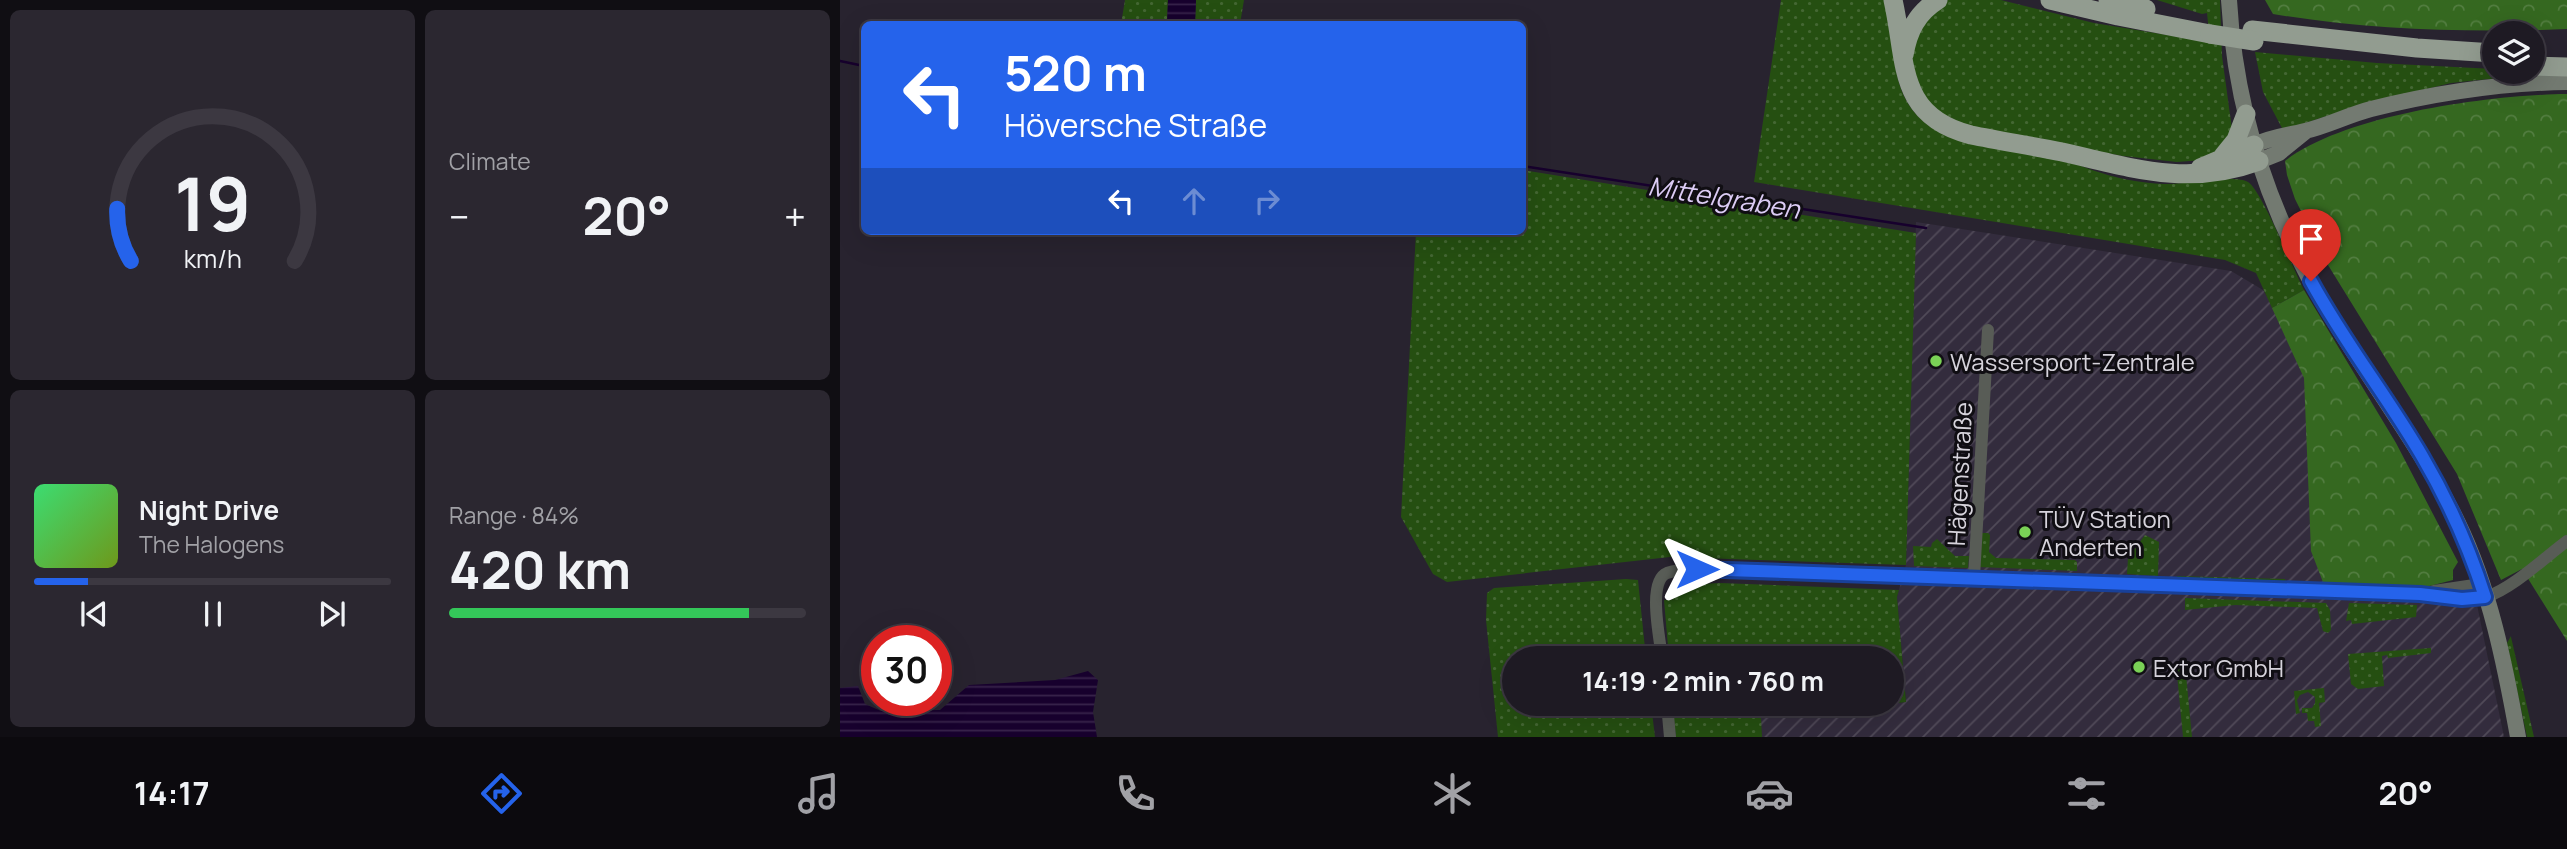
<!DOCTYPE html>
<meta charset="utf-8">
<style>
body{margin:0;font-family:Manrope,sans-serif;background:#2b2730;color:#f1f3f6;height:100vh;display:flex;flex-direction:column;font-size:26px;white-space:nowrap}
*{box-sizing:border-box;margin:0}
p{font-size:23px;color:#a1a1a6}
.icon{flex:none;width:38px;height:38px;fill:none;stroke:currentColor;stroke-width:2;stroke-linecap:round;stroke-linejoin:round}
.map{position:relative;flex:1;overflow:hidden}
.drawer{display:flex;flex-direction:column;gap:10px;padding:10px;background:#100e13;width:840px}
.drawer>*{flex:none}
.top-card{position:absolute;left:21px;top:21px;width:665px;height:214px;border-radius:10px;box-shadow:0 7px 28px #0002,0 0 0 2px #3c3841;background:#2563eb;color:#fff;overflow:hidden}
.controls{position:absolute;left:1642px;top:21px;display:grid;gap:14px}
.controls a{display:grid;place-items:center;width:63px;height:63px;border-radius:50%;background:#1e1a23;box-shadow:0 7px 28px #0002,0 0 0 2px #3c3841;font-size:35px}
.speed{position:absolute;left:21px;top:625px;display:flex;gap:14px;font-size:35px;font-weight:700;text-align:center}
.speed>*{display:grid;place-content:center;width:91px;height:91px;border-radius:50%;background:#1e1a23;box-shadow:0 7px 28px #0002,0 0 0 2px #3c3841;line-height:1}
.speed .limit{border:10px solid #d22;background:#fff;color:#111}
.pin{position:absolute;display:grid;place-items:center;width:60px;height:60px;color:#fff;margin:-72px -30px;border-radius:50% 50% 50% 0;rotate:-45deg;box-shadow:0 0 7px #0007}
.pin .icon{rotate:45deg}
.me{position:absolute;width:77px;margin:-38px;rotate:90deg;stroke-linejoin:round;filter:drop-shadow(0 0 5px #0008)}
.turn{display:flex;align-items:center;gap:24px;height:147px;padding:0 28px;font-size:32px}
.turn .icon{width:91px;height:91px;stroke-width:2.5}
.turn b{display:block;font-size:49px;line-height:60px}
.lanes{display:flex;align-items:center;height:66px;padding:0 28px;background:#0003;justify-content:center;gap:35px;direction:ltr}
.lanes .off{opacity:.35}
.big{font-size:52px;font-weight:700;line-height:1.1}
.drawer .widget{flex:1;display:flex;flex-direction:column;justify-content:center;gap:10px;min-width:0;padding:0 24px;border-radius:10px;background:#2b2730}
.drawer .dial{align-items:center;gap:0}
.dial svg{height:182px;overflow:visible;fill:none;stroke:#3c3841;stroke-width:7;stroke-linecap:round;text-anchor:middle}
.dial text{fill:#f1f3f6;stroke:none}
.song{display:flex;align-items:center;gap:21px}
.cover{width:84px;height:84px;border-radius:10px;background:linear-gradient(135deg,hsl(140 70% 55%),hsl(80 70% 35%))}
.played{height:7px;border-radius:4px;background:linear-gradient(90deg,#2563eb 15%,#3c3841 15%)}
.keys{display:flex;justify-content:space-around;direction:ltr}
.heat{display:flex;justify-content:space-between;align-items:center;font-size:38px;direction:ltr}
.charge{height:10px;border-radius:5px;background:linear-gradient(90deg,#34c759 84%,#3c3841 0)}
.drawer .tiles{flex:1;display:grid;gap:10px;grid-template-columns:repeat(2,1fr)}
.trip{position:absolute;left:662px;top:646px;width:402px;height:70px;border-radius:35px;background:#1e1a23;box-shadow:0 7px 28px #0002,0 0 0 2px #3c3841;font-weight:700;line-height:70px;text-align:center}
.menu{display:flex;height:112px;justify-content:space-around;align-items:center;background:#0c0a0e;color:#a1a1a6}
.menu .icon{width:49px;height:49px}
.menu .on{color:#2563eb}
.menu b{font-size:32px;color:#f1f3f6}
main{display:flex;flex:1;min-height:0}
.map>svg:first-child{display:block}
.industrial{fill:url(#industrial-furrows)}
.grass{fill:url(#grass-dots)}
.forest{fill:url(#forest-crowns)}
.water{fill:url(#water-rules)}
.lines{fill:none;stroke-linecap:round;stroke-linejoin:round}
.stream{stroke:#17002d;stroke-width:2.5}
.minor{stroke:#585c56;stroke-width:12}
.secondary{stroke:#737a71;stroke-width:16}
.trunk{stroke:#929c90;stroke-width:19}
.trunk-bridge{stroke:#929c90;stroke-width:19}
.route-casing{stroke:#184099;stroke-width:18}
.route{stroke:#2563eb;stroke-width:12}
.poi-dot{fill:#7ad156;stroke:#100e13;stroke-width:2.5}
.labels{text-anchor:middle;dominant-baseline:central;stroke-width:6;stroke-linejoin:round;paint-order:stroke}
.poi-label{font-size:24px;fill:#d6d3db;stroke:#100e13;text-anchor:start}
.street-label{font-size:24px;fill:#d6d3db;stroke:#100e13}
.water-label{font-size:26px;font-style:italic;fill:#dcccf5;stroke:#100e13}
</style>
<main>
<section class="drawer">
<div class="tiles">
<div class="widget dial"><svg viewBox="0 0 100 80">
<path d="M14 69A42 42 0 1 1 86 69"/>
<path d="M14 69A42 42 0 0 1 8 46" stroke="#2563eb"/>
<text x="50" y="56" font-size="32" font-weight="700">19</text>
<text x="50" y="72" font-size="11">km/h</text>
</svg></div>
<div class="widget"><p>Climate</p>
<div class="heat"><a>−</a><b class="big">20°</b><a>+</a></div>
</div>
<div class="widget">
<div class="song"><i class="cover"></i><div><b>Night Drive</b><p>The Halogens</p></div></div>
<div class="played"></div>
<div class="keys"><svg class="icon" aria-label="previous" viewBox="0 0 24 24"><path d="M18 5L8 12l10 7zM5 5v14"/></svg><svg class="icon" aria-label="pause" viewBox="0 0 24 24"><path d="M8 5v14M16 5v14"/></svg><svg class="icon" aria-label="next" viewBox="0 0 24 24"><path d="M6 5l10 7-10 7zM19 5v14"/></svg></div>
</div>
<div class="widget"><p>Range · 84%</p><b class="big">420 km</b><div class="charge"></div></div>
</div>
</section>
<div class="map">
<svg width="1727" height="737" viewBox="0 0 1727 737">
<defs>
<pattern id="industrial-furrows" width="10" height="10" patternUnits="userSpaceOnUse" patternTransform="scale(1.75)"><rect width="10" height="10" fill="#332c3d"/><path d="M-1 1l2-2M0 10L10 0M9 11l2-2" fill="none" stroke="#504a58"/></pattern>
<pattern id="grass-dots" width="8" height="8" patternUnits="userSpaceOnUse" patternTransform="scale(1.75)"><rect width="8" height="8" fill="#254f11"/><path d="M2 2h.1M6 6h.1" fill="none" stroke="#446733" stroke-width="1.8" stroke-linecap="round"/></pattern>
<pattern id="forest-crowns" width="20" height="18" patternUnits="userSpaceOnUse" patternTransform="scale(1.75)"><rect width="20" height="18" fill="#356820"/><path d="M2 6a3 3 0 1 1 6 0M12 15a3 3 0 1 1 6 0" fill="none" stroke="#527d40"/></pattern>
<pattern id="water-rules" width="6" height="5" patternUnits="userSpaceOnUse" patternTransform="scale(1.75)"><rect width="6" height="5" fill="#17002d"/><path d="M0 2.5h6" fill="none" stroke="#38244b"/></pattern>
</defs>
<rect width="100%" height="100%" fill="#28232f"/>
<path class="industrial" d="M1076 222 1391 271 1423 290 1519 448 1583 594 1635 595 1664 737H922L920 718 1066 702 1057 597 1066 565Z"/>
<path class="grass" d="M285 0H328L327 24H281Z
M356 0H404L400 24H355Z
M941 0H1048C1051 26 1052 54 1058 79 1076 151 1157 146 1217 158 1229 161 1240 166 1252 170 1275 178 1300 183 1324 184 1345 185 1393 174 1408 182 1421 189 1454 271 1464 290L1432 308 1416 273 1385 260 914 182Z
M1108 0H1161L1254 23 1370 42 1367 13 1362 14 1317 0H1380L1382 56 1392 129 1385 145 1363 160 1337 162 1283 156 1124 127 1089 106 1071 66 1074 36 1100 5Z
M1415 52 1537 63 1654 69V72H1714L1611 83 1522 105 1443 130 1423 92Z
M683 170 1076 233 1066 565 830 557 607 582 593 574 561 517 576 231H682Z
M1141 533H1148L1150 535 1149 552 1156 558 1235 560 1237 562V571L1138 567Z
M1305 535 1319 542 1318 576 1287 574 1288 558Z
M1097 539 1115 556H1129L1128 568 1074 566 1073 546 1091 547 1092 543Z
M1337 576 1445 579V584L1337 580Z
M786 579 798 580 806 658H674V704H811L815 737H658L646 620 647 593 654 588Z
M880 583 1059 590 1057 597 1066 702 921 718 922 737H836L832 704H1052V658H829L824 600H832L836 588 841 585Z
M1345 598 1486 603 1490 610 1491 630 1488 633 1483 631 1477 608 1395 605 1345 610Z
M1509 603 1577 605 1576 617 1512 624 1511 620 1506 621Z
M1671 636V637L1694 737H1687L1667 643Z
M1591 648V653L1548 658 1547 655 1542 656 1544 686 1518 689 1511 684 1508 654Z
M1336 664 1346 675 1352 737H1343Z
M1484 688 1485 702 1479 703 1481 726 1475 727 1474 721H1468L1467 713H1462V708H1472L1475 703V697L1468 692 1460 695 1457 700 1460 713 1456 714 1454 691Z"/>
<path class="forest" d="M1425 0H1727V29C1631 33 1528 30 1433 14Z
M1727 94V641L1682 569 1661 580 1617 474 1488 265 1455 199 1447 175 1445 161C1506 114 1651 95 1727 94Z
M1464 290 1556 443 1618 562 1613 570V580L1566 592 1483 582 1471 551 1464 378 1432 308Z"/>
<path class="water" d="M328 0H356L355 24H327Z
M248 671 258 680 253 712 257 737H0V688L18 686 25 704 41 711 100 710 129 685 215 680Z"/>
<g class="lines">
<path class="stream" d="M0 61 24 66
M682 166 1086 228"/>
<path class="minor" d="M1134 578 1148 330
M1594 591 1641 584
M822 658C820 639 807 581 827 573 841 568 858 570 872 569L1580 594C1601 597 1625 604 1646 597 1673 588 1704 558 1727 541
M827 704 830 737"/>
<path class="secondary" d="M1389 0C1395 107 1428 209 1482 301 1526 377 1580 444 1618 523 1650 589 1665 665 1678 737
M1414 145C1434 136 1445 136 1465 131 1487 126 1508 115 1531 109 1595 93 1661 83 1727 82
M1419 161 1439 153 1466 131"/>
<path class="trunk" d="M1053 0C1067 61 1056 116 1131 135 1161 141 1192 146 1222 152 1292 168 1348 187 1419 161
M1210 0 1278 16 1370 34
M1268 0 1306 9
M1412 30 1577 48 1654 53
M1064 55C1068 31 1077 13 1098 0
M1692 66 1727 67
M1383 156 1396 140 1406 114
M1360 168 1414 145"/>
<path class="trunk-bridge" d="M1370 34 1414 41"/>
</g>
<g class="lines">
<g class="route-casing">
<path id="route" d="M857 569 1580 594 1622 599 1645 597C1629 547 1609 502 1582 456 1547 396 1504 342 1471 281"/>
</g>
<use href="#route" class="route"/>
</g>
<g class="poi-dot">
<circle cx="1096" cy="361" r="7"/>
<circle cx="1185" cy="532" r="7"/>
<circle cx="1299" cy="667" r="7"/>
</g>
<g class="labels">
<g class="poi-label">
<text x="1110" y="361">Wassersport-Zentrale</text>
<text x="1199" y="518">TÜV Station<tspan x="1199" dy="28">Anderten</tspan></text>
<text x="1313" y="667">Extor GmbH</text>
</g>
<g class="street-label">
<text transform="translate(1119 474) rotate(-87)">Hägenstraße</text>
</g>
<g class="water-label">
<text transform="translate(884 197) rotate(9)">Mittelgraben</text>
</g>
</g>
</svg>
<div class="controls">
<a><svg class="icon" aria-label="layers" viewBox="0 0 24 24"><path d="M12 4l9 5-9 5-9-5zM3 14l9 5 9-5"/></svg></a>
</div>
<div class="speed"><div class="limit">30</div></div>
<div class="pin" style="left:1471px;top:281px;background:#d93025"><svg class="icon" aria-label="arrive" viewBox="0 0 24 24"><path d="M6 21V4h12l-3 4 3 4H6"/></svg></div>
<svg class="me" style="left:857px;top:569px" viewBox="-20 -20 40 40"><path d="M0-17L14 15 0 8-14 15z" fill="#2563eb" stroke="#fff" stroke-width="4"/></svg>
<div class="trip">14:19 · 2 min · 760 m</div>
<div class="top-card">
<div class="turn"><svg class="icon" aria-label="left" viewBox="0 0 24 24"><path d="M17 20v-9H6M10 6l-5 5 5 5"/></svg><div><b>520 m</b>Höversche Straße</div></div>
<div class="lanes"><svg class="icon" aria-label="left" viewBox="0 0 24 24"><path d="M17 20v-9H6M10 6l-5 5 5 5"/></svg><svg class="icon off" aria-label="ahead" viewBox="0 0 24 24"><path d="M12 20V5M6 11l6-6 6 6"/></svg><svg class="icon off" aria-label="right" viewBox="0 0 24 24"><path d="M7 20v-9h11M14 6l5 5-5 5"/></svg></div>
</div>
</div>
</main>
<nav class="menu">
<b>14:17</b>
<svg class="icon on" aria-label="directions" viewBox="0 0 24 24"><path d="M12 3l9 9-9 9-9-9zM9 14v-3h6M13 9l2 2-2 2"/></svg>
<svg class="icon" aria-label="music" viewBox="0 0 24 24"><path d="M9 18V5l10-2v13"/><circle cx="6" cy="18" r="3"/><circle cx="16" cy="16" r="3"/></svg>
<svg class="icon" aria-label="phone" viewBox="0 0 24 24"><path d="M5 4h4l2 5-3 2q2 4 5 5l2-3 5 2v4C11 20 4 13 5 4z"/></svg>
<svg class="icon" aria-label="climate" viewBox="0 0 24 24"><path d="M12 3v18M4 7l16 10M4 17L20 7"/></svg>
<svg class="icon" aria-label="car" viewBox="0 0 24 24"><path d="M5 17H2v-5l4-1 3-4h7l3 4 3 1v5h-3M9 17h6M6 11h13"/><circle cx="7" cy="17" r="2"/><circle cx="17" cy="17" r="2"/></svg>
<svg class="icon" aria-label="filters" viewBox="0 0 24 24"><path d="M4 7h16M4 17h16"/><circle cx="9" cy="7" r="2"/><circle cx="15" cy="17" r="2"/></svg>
<b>20°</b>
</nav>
